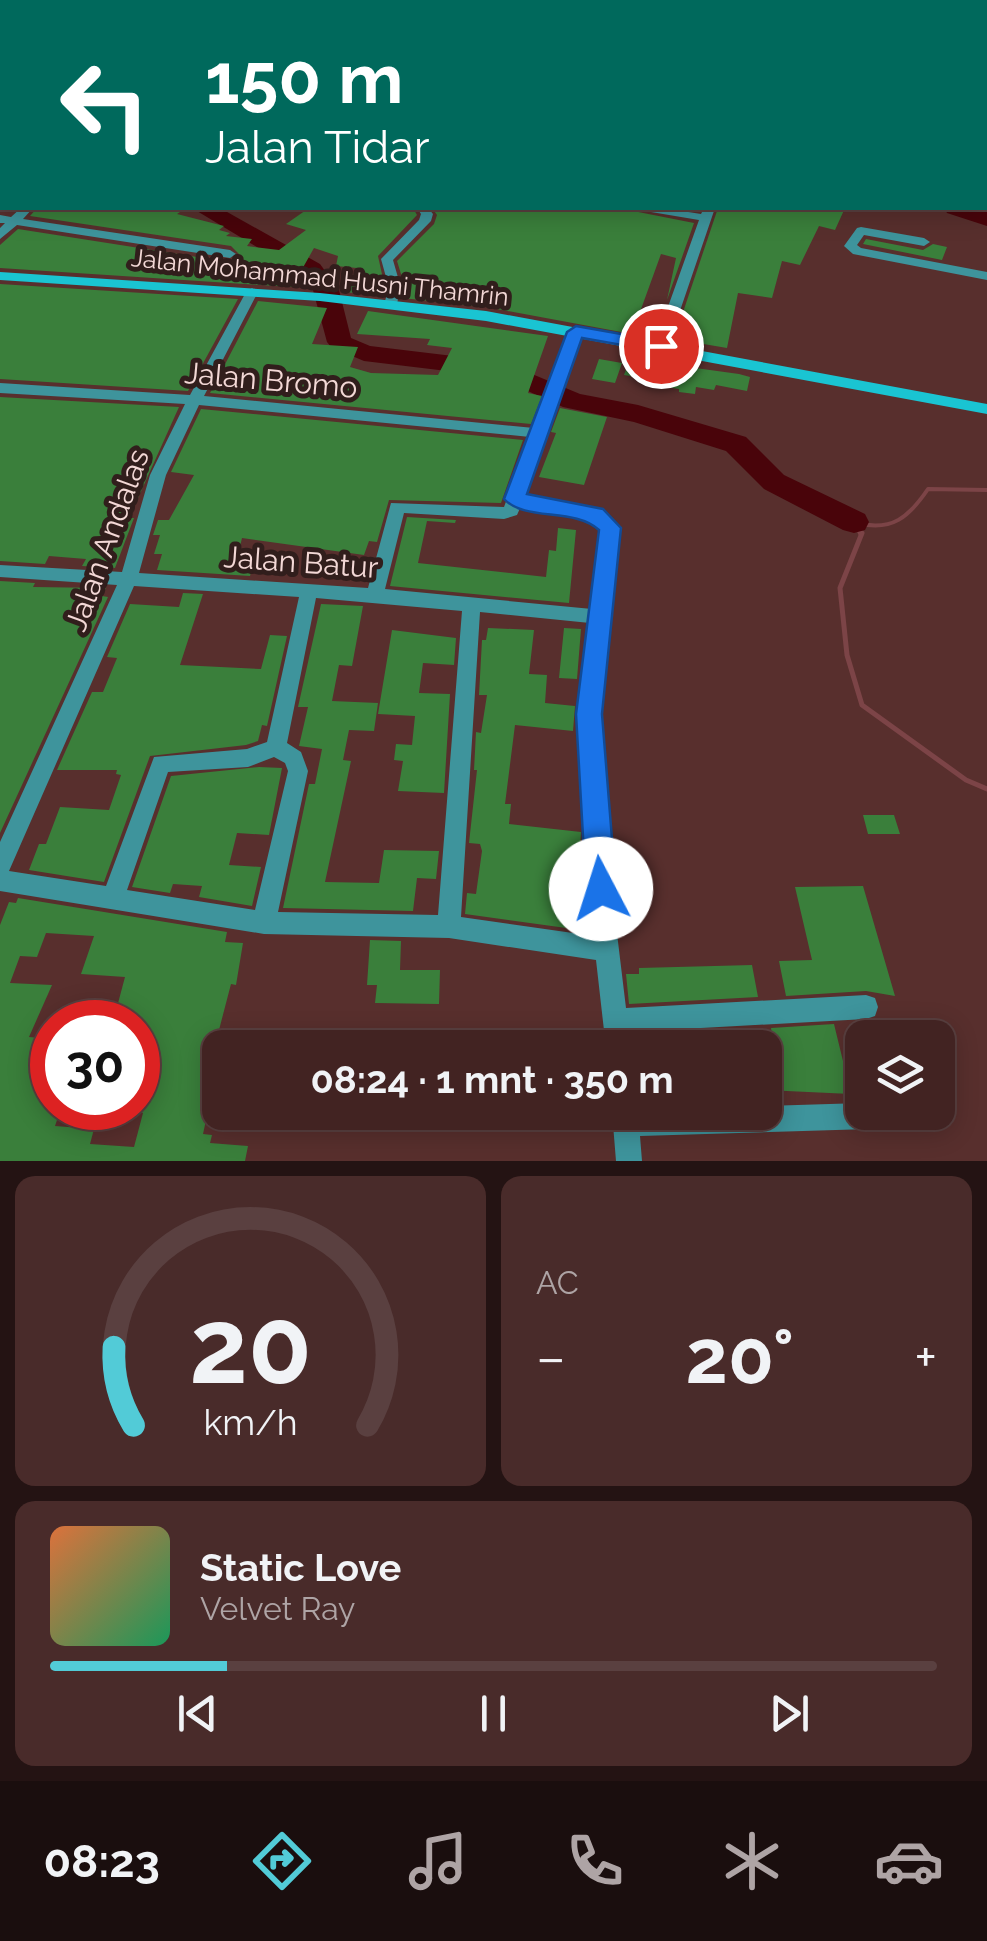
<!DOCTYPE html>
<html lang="id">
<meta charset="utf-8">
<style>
body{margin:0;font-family:Raleway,sans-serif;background:#492b2a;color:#f1f3f6;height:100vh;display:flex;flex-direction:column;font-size:38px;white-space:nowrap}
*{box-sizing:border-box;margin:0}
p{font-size:32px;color:#aea4a5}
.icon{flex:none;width:55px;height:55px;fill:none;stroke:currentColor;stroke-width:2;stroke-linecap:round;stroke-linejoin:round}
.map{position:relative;height:1161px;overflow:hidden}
.sheet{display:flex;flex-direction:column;gap:15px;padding:15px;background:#241313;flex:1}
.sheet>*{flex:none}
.hud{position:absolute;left:0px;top:0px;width:988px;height:210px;box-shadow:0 5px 25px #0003,0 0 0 2px #5a4040;background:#00695c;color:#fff;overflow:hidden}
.tools{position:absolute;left:845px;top:1020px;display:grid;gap:20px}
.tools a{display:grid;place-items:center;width:110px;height:110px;border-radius:20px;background:#422322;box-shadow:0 5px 25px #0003,0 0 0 2px #5a4040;font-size:50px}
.speed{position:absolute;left:30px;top:1000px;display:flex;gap:20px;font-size:50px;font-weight:700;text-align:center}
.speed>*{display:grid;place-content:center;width:130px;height:130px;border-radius:50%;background:#422322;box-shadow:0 5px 25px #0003,0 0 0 2px #5a4040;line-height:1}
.speed .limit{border:15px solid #d22;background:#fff;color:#111}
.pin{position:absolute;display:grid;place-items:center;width:85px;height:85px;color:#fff;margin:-42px;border:5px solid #fff;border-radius:50%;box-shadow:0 2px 10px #0007}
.me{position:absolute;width:110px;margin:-55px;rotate:355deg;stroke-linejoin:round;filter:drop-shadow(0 0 8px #0008)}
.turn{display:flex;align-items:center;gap:35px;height:210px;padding:0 40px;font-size:45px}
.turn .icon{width:130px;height:130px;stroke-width:2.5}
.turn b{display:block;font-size:70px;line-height:85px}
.big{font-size:75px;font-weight:700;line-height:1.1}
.sheet .tile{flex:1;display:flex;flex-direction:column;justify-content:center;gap:15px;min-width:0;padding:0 35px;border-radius:20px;background:#492b2a}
.sheet .dial{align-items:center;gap:0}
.dial svg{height:260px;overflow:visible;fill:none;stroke:#5a4040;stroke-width:7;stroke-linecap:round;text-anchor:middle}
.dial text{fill:#f1f3f6;stroke:none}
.song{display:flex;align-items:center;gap:30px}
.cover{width:120px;height:120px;border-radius:15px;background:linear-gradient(135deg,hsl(20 70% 55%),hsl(150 70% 35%))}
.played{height:10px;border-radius:5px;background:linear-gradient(90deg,#52cbd7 20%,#5a4040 20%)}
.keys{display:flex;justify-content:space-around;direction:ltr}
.heat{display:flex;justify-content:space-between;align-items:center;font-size:55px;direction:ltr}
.sheet .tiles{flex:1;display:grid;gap:15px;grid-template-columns:1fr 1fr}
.tile:last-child{grid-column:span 2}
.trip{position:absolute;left:202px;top:1030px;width:580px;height:100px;border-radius:20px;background:#422322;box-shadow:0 5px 25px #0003,0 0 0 2px #5a4040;font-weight:700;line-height:100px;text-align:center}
.menu{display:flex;height:160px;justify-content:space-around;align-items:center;background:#1a0e0e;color:#aea4a5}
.menu .icon{width:70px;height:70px}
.menu .selected{color:#52cbd7}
.menu b{font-size:45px;color:#f1f3f6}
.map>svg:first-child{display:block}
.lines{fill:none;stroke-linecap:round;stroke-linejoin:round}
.stream-far1{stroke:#7c4447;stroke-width:4}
.stream{stroke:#7c4447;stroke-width:5}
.river{fill:#49040a;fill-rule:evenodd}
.building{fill:#3a7f3b;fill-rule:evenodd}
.street{fill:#3e949c;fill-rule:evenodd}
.secondary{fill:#1ac4d2;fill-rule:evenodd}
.route{fill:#1a73e8;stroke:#114b97;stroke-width:2.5}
.labels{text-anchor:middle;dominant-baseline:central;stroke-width:10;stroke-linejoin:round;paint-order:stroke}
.far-street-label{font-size:25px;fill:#f3d8d6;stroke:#311e1c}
.street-label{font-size:30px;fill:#f3d8d6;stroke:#311e1c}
</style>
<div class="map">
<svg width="987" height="1161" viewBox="0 0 987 1161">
<rect width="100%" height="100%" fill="#582f2d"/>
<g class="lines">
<path class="stream-far1" d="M854 522 861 535
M857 523C892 532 909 517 928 489L987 490"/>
<path class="stream" d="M862 533 840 588 847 655 862 705 966 780 987 789"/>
<path class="river" d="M0 112 2 113V128L0 127Z
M192 208H220L320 264 339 290 351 338 370 346 503 362 580 394 638 405 746 437 784 475 865 514 869 522 865 530 854 533 843 530 764 489 726 451 634 422 563 407 497 377 364 361 331 347 327 342 310 279Z
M944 208H975L987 212V226L947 213Z"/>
</g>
<path class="building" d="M37 208H186L177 214 224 226 219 230 230 233 226 236 252 239 247 246 279 250 306 230 286 224 309 208H413L417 215 378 256 385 288 383 296 345 292 357 268 336 266 338 256 314 248 292 287 0 268V245L18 229 229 262 240 255 231 246 30 216Z
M432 208H618L694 223 667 300 676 258 661 254 632 334 486 307 402 298 405 287 397 261 434 224 437 215Z
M718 208H845L835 230 819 226 800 265 782 261 772 298 738 293 727 348 674 339Z
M866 239 923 250 933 244 947 247 942 260 863 244Z
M0 284 238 299 188 391 0 379Z
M258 301 327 308 312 344 358 347 350 367 371 373 438 375 452 348 427 345 430 339 357 334 368 311 548 336 528 393 542 396 531 424 210 393Z
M599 359 622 363 615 383 592 379Z
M630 359 739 374 750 377 747 391 716 385 714 390 696 387 695 394 679 392V389L647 384 648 379 624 375Z
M0 397 179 407 129 518H134L115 568 82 566 86 559 49 556 45 564 0 561Z
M560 408 607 417 584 485 539 477 556 433 551 432Z
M201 409 523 440 501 503 389 500 377 542 369 541 364 555 242 538 235 568H252L250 576 157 570 162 554H154L160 535H153L158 520H169L194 475 171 472Z
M407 517 456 520 455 523 427 521 418 563 546 577 549 550 556 551 558 528 576 530 569 603 390 586Z
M0 581 35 583 33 587 106 588 102 596 108 597 0 833Z
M183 593 203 594 180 665 261 669 270 635 287 636 267 726 262 725 258 741 246 745 150 756 104 882 29 870 39 844H46L60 807 109 810 121 775 116 774 117 770H57L92 692H103L117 658 107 657 130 604 179 607Z
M321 604 363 606 352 666 339 665 332 701 378 703 374 731 349 730 343 760 351 761 325 882 379 883 384 850 439 851 436 879 417 878 413 911 283 908 309 784H315L322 749 299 746 308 707H298Z
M488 628 534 630 529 674 547 675 545 703 575 706 573 731 515 725 505 804H511L509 824 581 832 576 919 589 920 588 931 465 914 467 893 476 894 482 851 480 844 469 843 477 770H474L476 732 481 733 487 695H479L482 640H486Z
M564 628 581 629 577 679 559 678Z
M392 630 456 638 454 665 423 663 419 693 450 694 444 793 398 791 403 761 394 760 396 744 412 745 415 716 378 714Z
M259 767 282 768 269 835 237 833 229 865 261 867 252 906 199 897 202 886 173 884 170 893 132 887 171 776Z
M863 815H894L900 834H868Z
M863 886 895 996 866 991 786 996 779 961 812 960 795 887Z
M18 898 227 932 225 942 243 943 236 985 231 984 213 1053 220 1056 203 1134 212 1135 210 1143 248 1146 245 1161H0V925L9 902 16 903ZM46 933 94 936 81 974 125 977 113 1022H138V1112L143 1113 134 1147 90 1144 94 1129 55 1126 61 1108H52V1039L29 1037 52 985 10 983 20 956 37 957Z
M370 940 401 941 400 970H440L439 1004 375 1003 377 985H367Z
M752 965 758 997 629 1004 626 974H639V968Z
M834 1024 851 1094 765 1090V1036H772L771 1028Z"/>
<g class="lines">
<path class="street" d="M105 0H113V2H105Z
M400 0H409L407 2H399Z
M784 0H792L793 2H785Z
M2 20V28L0 29V21Z
M0 97 2 98V104L0 103Z
M0 146H2V152H0Z
M985 161H987V168H985Z
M21 208H33L23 219 230 250 236 254 230 258 17 225 0 239V228L5 223H0V215L11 217Z
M417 208H428L433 214 431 221 393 260 401 288 396 307H386L384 304 389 288 381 259 419 220 421 214Z
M639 208H663L701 214 704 208H715L668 346 661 350 654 346 699 220 645 211Z
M861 227 924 238 930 242 924 246 864 235 857 245 861 248 987 272V280L853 254 844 246 857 228Z
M252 288 258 292 204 396 534 428 569 332 571 329H581L583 332 525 495 601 510 618 528 599 714 608 859 626 1008 866 995 875 998 878 1007 875 1016 866 1019 629 1032 630 1048H606L596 960 449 938 264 934 0 891V842L117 585 0 577V565L122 572 150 475 185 404 0 393V383L190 395 246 292ZM199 405 530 437 504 507 391 503 368 588 139 573 166 475ZM521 506 590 519 601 530 592 609 385 589 404 513 504 519 517 515ZM134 586 299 597 267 742 247 749 154 757 106 886 9 871ZM316 598 462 611 438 915 278 912 308 771 301 752 287 743ZM480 612 590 623 579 714 586 859 594 936 461 917ZM274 757 285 763 288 771 255 910 127 890 168 772 248 767Z
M862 1103V1112H914L915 1115 911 1124 902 1128 640 1136 642 1161H616L612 1112H765V1106Z"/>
<path class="secondary" d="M553 0H600L602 2H556Z
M985 27H987V33H985Z
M0 272 320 293 486 311 987 404V414L486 321 320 301 0 280Z"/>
</g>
<path class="route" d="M576 326 661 341 670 346 661 352 582 338 527 494 603 509 621 528 602 714 616 889 611 899 601 903 591 899 586 889 576 714 599 530C574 507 526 522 504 499L567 332Z"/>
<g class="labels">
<g class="far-street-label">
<text transform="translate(320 277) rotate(6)">Jalan Mohammad Husni Thamrin</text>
</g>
<g class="street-label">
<text transform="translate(271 380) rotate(5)">Jalan Bromo</text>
<text transform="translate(107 540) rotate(-70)">Jalan Andalas</text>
<text transform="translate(301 562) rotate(4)">Jalan Batur</text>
</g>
</g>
</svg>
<div class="tools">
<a><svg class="icon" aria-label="layers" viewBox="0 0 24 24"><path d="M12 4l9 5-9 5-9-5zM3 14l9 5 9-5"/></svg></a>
</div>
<div class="speed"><div class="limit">30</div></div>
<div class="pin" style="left:661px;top:346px;background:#d93025"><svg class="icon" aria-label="arrive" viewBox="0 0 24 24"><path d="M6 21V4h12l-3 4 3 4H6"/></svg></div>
<svg class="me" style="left:601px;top:889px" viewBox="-20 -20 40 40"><circle r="19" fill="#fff"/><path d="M0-13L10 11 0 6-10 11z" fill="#1a73e8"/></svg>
<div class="trip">08:24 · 1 mnt · 350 m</div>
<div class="hud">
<div class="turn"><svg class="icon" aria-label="left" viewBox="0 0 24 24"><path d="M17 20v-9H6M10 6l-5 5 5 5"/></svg><div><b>150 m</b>Jalan Tidar</div></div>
</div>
</div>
<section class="sheet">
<div class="tiles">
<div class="tile dial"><svg viewBox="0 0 100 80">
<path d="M14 69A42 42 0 1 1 86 69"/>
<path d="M14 69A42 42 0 0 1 8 45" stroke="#52cbd7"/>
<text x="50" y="56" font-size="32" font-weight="700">20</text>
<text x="50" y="72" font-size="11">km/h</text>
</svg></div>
<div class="tile"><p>AC</p>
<div class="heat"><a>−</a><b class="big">20°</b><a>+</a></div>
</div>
<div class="tile">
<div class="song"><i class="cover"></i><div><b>Static Love</b><p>Velvet Ray</p></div></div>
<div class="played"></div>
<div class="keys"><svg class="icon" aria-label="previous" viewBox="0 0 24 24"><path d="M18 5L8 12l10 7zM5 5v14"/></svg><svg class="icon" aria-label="pause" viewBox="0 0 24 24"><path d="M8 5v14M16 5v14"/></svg><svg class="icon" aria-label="next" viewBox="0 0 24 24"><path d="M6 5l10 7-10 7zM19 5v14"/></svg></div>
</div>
</div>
</section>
<nav class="menu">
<b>08:23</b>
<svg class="icon selected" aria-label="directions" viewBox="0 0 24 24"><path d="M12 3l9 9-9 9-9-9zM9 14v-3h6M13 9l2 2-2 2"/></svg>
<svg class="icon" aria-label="music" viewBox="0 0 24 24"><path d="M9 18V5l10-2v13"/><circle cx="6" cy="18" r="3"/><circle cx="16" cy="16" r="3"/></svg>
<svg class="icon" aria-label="phone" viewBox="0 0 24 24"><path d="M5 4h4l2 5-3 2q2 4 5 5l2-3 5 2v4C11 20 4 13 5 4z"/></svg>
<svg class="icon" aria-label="climate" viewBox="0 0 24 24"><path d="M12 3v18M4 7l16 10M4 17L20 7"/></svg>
<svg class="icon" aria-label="car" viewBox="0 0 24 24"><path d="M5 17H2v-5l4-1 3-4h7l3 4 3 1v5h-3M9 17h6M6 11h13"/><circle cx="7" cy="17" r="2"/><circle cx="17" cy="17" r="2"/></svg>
</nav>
